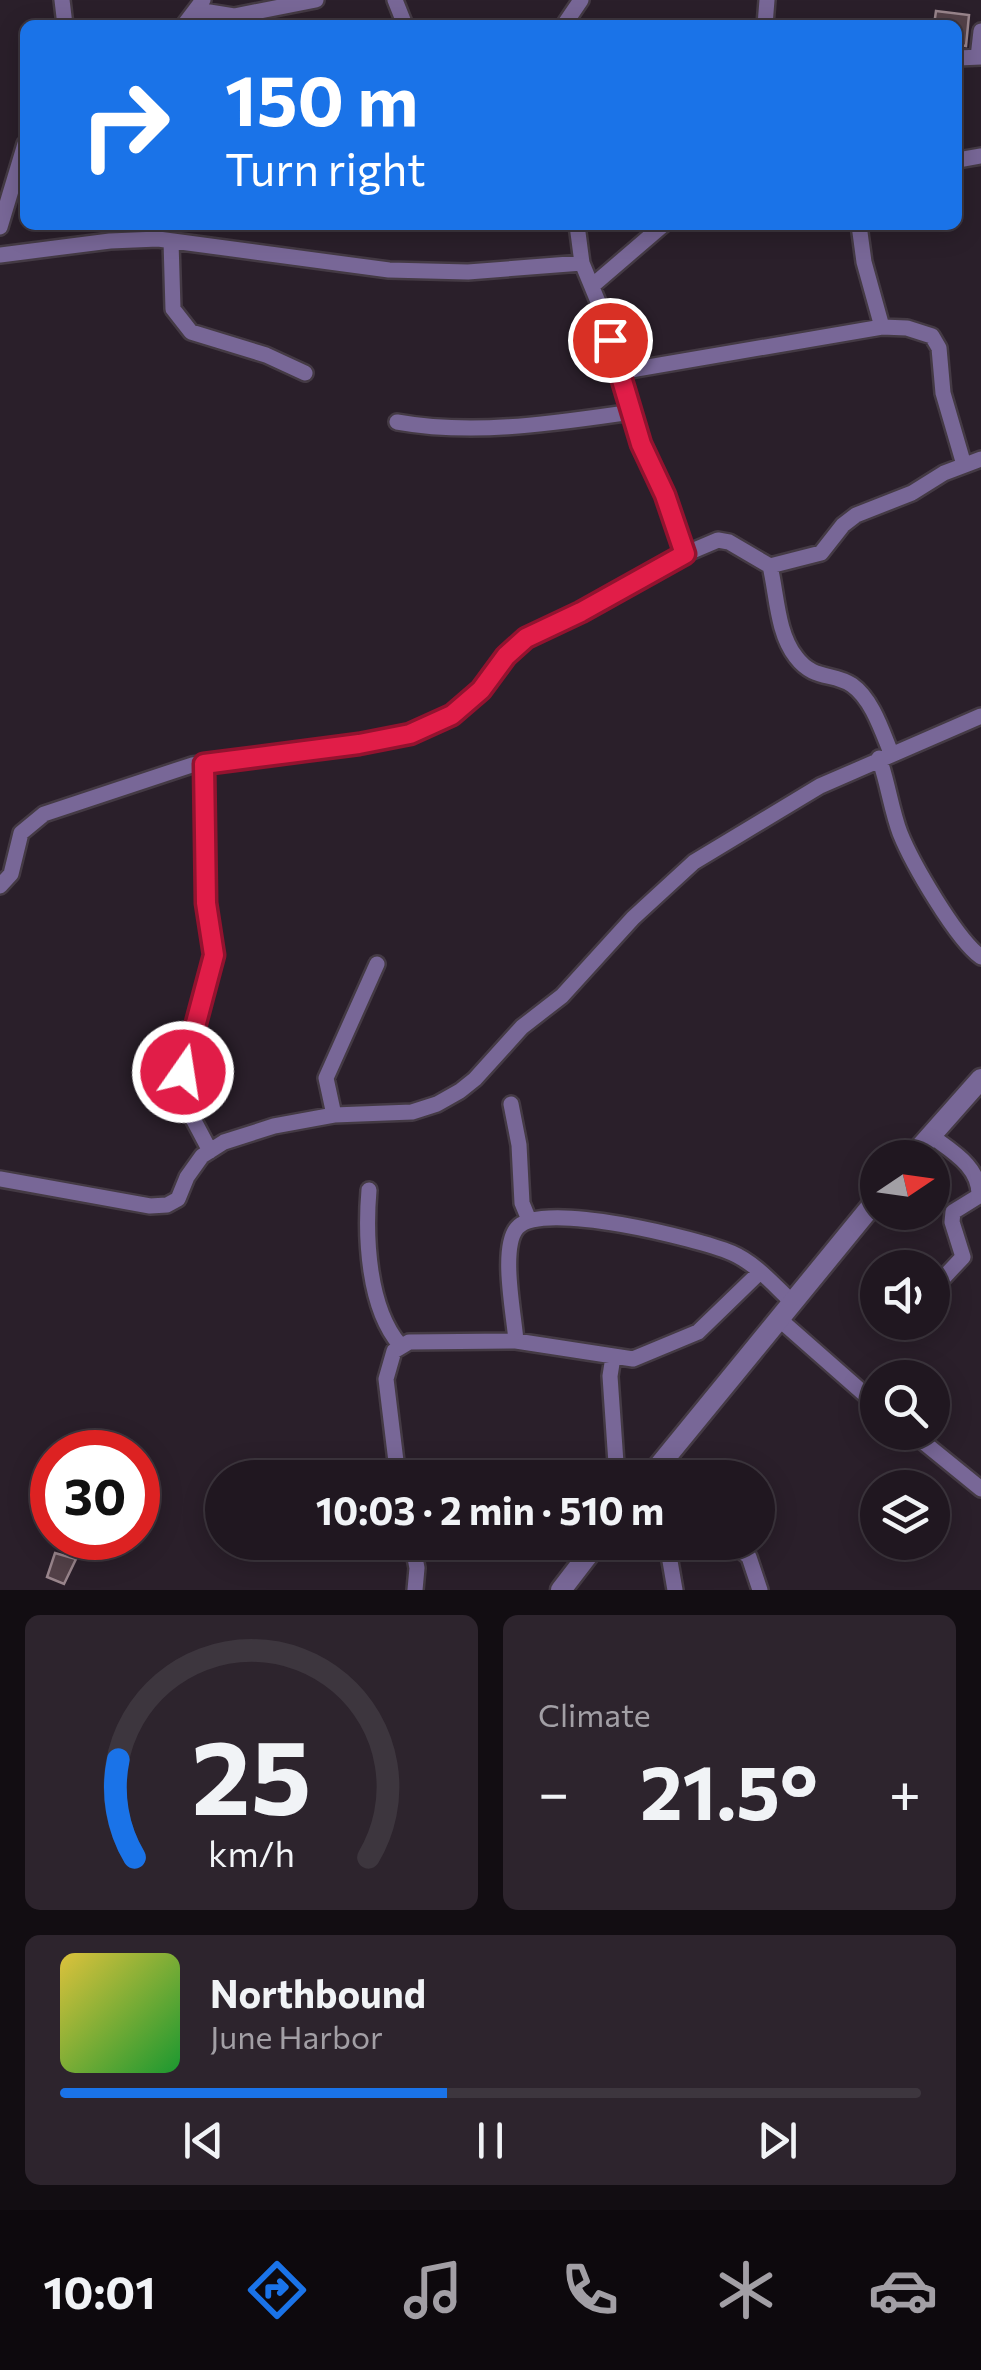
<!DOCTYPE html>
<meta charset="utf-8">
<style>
body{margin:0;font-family:Commissioner,sans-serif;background:#2d242d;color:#f1f3f6;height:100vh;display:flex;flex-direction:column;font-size:38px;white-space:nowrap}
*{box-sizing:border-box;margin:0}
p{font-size:32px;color:#a29fa5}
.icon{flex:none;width:55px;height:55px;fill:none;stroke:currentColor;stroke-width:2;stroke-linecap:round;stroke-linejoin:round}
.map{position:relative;height:1590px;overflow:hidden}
.drawer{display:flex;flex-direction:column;gap:25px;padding:25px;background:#120d12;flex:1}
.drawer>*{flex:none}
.top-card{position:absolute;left:20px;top:20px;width:942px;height:210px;border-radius:15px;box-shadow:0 5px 25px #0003,0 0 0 2px #3d363e;background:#1a73e8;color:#fff;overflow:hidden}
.needle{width:65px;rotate:77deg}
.controls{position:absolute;left:860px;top:1140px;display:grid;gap:20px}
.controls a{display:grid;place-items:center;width:90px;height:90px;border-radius:50%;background:#201720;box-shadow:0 5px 25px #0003,0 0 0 2px #3d363e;font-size:50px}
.speed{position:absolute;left:30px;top:1430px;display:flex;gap:20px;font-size:50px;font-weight:700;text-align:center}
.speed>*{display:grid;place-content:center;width:130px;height:130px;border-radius:50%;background:#201720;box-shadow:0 5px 25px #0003,0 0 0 2px #3d363e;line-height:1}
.speed .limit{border:15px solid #d22;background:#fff;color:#111}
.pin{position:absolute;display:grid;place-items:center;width:85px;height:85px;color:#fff;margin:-42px;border:5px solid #fff;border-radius:50%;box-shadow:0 2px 10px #0007}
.me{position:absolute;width:110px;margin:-55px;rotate:13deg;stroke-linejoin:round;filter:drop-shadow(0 0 8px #0008)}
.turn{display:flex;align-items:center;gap:35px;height:210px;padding:0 40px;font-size:45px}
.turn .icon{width:130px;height:130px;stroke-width:2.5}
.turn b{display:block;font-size:70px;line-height:85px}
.big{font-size:75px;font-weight:700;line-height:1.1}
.drawer .widget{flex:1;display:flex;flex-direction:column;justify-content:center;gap:15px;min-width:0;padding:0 35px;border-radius:15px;background:#2d242d}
.drawer .dial{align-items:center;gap:0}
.dial svg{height:260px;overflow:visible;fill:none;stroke:#3d363e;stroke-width:7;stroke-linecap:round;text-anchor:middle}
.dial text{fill:#f1f3f6;stroke:none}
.song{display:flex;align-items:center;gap:30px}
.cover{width:120px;height:120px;border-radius:15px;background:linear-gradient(135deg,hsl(50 70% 55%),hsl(130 70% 35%))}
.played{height:10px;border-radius:5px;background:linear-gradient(90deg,#1a73e8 45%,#3d363e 45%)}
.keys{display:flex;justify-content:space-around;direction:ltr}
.heat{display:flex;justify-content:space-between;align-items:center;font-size:55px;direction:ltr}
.drawer .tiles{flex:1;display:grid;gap:25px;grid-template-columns:1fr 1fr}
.widget:last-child{grid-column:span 2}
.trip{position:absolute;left:205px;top:1460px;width:570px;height:100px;border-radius:50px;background:#201720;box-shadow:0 5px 25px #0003,0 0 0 2px #3d363e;font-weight:700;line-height:100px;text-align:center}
.dock{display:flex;height:160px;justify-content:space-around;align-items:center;background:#0d090d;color:#a29fa5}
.dock .icon{width:70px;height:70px}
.dock .active{color:#1a73e8}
.dock b{font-size:45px;color:#f1f3f6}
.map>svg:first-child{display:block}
.building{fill:#534148;stroke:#99858c;stroke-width:2.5}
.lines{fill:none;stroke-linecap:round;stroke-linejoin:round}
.minor-casing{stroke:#443a44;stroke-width:20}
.tertiary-casing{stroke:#443a44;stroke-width:25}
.minor{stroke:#786797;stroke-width:15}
.tertiary{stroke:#786797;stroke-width:20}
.route-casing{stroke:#92132f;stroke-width:25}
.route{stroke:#e11d48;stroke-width:18}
</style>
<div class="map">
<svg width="981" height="1590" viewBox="0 0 981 1590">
<rect width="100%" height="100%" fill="#2a1f2a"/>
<path class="building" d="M936 11 969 15 966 46 958 45V25H934Z
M45 1469 52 1472V1494L37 1487Z
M55 1553 76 1559 64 1584 47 1577Z"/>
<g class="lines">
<g class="minor-casing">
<path id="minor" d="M62 0 65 25
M395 0 405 25
M197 10 234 16 316 0
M184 25 203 0
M564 25 581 0
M765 25 767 0
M978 57 981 31
M958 58 981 57
M958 160 981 156
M577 225 582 263 601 309 641 444 665 495 685 554
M859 225 864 262 882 327
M0 227 25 144
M171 241 173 309 191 332 266 355 305 373
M0 255 110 241 158 239 389 270 468 272 582 263
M592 286 663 225
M619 372 882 327 907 328 932 336 939 348 943 393 964 465
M397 422C475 436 555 423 632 412
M770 566 821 553 843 525 856 515 912 493 944 473 981 459
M879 758C888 783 891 809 900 833 912 863 956 939 981 957
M204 764 206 903 214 955 194 1025 181 1089 182 1098 210 1151
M0 886 11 874 21 833 44 814 192 765 359 745 410 734 452 715 481 690 507 656 526 638 581 612 685 554 718 540 729 542 770 566C777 595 777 633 796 657 814 681 833 672 852 685 872 699 882 731 891 753
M511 1104 519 1145 522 1203 529 1220
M334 1115 326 1078 377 964
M930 1135C951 1151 980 1166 979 1196L953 1212 952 1222 963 1257 932 1290
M0 1179 150 1206 167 1205 178 1199 187 1177 202 1156 224 1142 274 1126 334 1115 412 1112 437 1104 460 1091 475 1079 522 1027 562 996 633 918 694 862 820 786 981 716
M369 1190C365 1237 368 1308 400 1345
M778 1318 878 1406
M516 1341C514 1314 500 1248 517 1228 541 1199 698 1239 732 1253 755 1263 773 1284 791 1301
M613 1357 610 1376 617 1478
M911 1432 981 1489
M398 1478 386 1379 394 1351 409 1342 516 1341 633 1359 698 1332 760 1272
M412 1542 417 1568 415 1590
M670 1542V1561L675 1590
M731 1542 749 1557 760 1590"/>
</g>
<g class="tertiary-casing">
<path id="tertiary" d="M911 1158 981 1079
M649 1478 878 1198
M561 1590 598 1542"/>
</g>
<use href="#minor" class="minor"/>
<use href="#tertiary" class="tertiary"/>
</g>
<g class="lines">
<g class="route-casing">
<path id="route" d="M183 1072 214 955 206 903 204 764 359 744 410 734 452 715 481 690 506 656 526 638 581 612 685 554 665 495 641 444 610 340"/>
</g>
<use href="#route" class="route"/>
</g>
</svg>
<div class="controls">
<a><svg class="needle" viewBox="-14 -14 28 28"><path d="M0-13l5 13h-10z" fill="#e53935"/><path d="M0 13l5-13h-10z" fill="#a29fa5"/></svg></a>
<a><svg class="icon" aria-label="sound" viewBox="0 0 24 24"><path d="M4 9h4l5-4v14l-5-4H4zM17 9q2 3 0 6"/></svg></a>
<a><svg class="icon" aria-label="search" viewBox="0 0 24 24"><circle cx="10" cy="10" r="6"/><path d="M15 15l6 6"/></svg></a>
<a><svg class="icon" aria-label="layers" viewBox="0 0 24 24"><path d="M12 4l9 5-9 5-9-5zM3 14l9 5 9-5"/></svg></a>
</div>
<div class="speed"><div class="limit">30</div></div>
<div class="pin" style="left:610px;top:340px;background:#d93025"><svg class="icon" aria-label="arrive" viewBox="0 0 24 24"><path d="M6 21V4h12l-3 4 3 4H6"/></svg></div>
<svg class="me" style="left:183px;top:1072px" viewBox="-20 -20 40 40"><circle r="17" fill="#e11d48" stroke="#fff" stroke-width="3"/><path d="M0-11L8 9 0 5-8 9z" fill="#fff"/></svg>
<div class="trip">10:03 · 2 min · 510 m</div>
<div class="top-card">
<div class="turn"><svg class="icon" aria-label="right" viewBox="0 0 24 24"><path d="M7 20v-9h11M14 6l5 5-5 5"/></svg><div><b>150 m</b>Turn right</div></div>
</div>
</div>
<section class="drawer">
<div class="tiles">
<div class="widget dial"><svg viewBox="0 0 100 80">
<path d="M14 69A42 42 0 1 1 86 69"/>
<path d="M14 69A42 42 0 0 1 9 39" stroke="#1a73e8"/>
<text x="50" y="56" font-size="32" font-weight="700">25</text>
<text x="50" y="72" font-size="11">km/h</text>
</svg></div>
<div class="widget"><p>Climate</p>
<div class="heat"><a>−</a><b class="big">21.5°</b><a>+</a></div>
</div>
<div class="widget">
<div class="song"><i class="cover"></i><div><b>Northbound</b><p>June Harbor</p></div></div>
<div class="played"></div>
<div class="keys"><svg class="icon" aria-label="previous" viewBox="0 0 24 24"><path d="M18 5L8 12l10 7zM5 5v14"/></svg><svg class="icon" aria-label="pause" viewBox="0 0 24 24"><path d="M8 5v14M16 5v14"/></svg><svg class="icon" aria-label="next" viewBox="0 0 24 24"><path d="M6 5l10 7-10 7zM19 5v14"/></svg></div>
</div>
</div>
</section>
<nav class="dock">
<b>10:01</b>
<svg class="icon active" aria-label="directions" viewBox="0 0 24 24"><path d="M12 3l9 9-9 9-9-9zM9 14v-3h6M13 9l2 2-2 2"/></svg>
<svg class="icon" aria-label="music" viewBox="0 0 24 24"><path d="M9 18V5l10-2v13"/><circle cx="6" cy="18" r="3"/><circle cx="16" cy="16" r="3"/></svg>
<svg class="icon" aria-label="phone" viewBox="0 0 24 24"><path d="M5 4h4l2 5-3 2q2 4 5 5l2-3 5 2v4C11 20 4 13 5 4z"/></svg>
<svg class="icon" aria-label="climate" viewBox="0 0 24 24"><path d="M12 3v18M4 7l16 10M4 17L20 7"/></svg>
<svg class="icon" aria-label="car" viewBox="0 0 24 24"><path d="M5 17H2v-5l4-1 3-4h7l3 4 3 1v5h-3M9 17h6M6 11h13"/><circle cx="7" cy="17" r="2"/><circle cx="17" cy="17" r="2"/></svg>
</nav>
